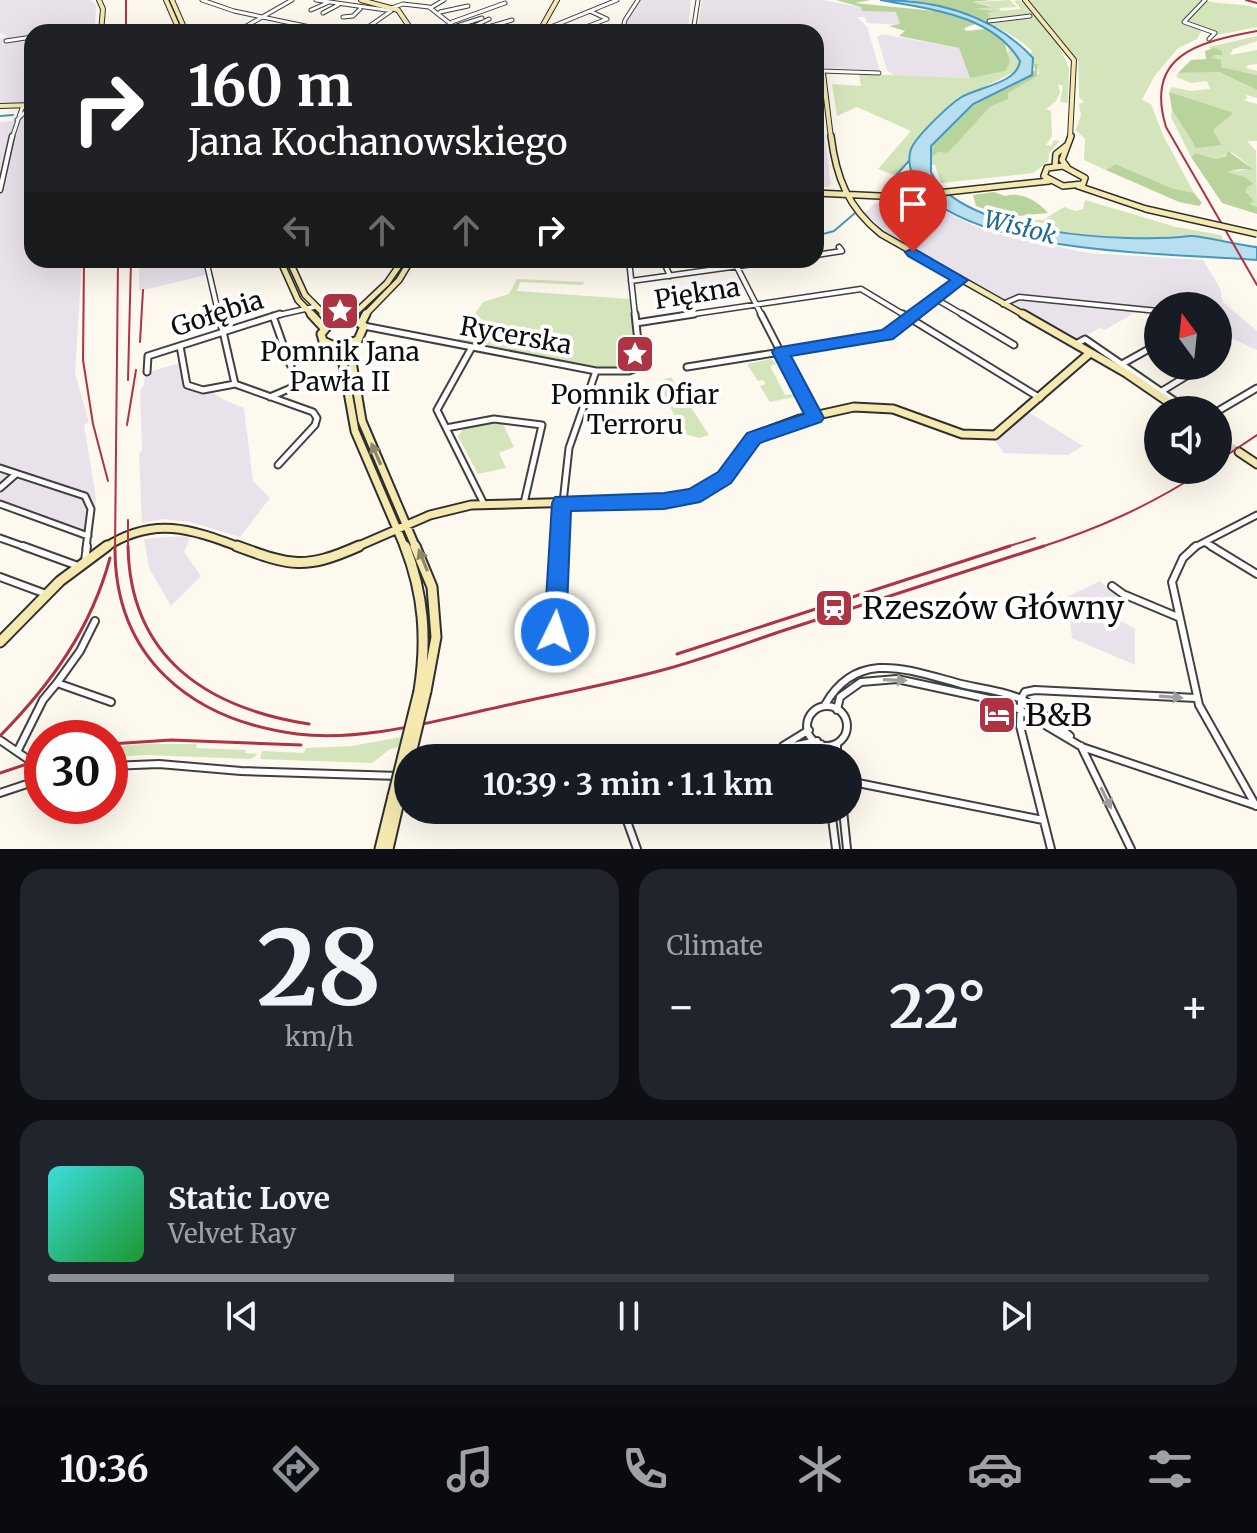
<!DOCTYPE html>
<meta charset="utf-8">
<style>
body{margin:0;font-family:Merriweather,serif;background:#20242c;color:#f1f3f6;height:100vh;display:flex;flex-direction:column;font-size:30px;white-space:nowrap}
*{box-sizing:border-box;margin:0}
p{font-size:26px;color:#9ea1a6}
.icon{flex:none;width:44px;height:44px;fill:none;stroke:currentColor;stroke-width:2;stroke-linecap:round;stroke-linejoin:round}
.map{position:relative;height:849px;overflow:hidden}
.sheet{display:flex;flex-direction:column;gap:20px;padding:20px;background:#0d0f14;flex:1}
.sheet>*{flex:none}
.hud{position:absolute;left:24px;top:24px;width:800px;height:244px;border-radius:24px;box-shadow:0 8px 32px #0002;background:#202124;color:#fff;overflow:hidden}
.needle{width:52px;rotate:345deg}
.tools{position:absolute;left:1144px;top:292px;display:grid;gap:16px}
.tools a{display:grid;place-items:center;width:88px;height:88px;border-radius:50%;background:#171b24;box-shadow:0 8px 32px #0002;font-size:40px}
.speed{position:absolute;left:24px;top:720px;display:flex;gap:16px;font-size:40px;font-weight:700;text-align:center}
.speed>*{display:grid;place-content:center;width:104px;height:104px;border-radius:50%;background:#171b24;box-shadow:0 8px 32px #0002;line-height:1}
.speed .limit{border:12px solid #d22;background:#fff;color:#111}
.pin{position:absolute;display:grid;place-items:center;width:68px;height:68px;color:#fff;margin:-82px -34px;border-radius:50% 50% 50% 0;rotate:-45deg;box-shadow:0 0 8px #0007}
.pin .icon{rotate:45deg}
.me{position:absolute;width:88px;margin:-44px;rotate:4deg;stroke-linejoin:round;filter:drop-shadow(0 0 6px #0008)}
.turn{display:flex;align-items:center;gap:28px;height:168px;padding:0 32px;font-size:36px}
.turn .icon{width:104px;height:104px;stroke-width:2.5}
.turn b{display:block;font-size:56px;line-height:68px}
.lanes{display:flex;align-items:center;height:76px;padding:0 32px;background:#0003;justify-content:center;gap:40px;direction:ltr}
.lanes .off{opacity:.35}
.big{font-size:60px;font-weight:700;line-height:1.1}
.sheet .tile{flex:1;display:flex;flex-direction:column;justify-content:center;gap:12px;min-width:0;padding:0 28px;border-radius:24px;background:#20242c}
.sheet .dial{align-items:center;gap:0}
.dial b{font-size:104px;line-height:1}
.song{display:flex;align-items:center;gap:24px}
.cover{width:96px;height:96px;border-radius:12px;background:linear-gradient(135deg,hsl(180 70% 55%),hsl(130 70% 35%))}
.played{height:8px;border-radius:4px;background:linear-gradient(90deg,#8c9099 35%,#363941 35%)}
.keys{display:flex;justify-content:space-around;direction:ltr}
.heat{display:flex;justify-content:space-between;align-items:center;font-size:44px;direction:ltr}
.sheet .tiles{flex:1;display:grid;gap:20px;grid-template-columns:1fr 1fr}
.tile:last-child{grid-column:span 2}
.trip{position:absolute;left:394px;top:744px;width:468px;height:80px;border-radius:40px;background:#171b24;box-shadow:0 8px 32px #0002;font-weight:700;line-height:80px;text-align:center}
.menu{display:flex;height:128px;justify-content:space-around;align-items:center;background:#090b0e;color:#9ea1a6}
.menu .icon{width:56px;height:56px}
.menu .current{color:#8c9099}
.menu b{font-size:36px;color:#f1f3f6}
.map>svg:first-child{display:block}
.industrial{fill:#e9e2eb}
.green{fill:#d4e4bb}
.forest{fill:#b9d39c}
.water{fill:#b8dfef;stroke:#4698bf;stroke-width:2}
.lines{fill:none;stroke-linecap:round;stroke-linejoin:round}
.stream{stroke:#4698bf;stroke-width:2}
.secondary-tunnel{stroke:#d9d6cc;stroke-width:7;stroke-dasharray:7 3;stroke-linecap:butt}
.street-far3-casing{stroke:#404040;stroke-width:5}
.street-far2-casing{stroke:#404040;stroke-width:7}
.street-far1-casing{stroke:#404040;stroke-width:9}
.street-casing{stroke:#404040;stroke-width:10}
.secondary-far3-casing{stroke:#2f2f2f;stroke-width:6}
.secondary-far2-casing{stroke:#2f2f2f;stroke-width:8}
.secondary-far1-casing{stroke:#2f2f2f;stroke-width:11}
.secondary-casing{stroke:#2f2f2f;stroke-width:13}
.street-far3{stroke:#fff;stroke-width:3}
.street-far2{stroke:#fff;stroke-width:4}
.street-far1{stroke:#fff;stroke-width:5}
.street{stroke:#fff;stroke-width:6}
.secondary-far3{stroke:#f6e9b0;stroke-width:4}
.secondary-far2{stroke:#f6e9b0;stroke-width:5}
.secondary-far1{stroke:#f6e9b0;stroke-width:7}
.secondary{stroke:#f6e9b0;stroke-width:9}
.rail-far1{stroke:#ae3343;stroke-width:2}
.rail{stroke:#ae3343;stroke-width:3}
.secondary-bridge-far1-casing{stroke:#2f2f2f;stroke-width:8;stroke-linecap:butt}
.secondary-bridge-casing{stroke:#2f2f2f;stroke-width:13;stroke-linecap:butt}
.secondary-bridge-far1{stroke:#f6e9b0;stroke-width:5}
.secondary-bridge{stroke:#f6e9b0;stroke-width:9}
.oneway{fill:#8d8667}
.oneway2{fill:#9e9e9e}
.route{fill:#1a73e8;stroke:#114b97;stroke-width:2}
.labels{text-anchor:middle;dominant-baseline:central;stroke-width:8;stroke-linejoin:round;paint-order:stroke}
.far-water-label{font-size:24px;font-style:italic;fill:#236a91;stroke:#fff}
.street-label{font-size:26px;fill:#0d0d0d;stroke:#fff}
.poi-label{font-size:26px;fill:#0d0d0d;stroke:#fff}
.near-poi-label{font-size:32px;fill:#0d0d0d;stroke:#fff;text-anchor:start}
</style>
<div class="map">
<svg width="1257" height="849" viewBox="0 0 1257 849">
<rect width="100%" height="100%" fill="#fdf9ee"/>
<path class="industrial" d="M0 0H91L96 5 95 32H32V103H0V39L7 36 0 33Z
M640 0H691L688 32H625V22Z
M702 0H822L861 7 863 11 896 12 901 25 867 23 865 17H857L867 27 880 71 816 67V32H697Z
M882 34 959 48 970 78 895 76 887 70 877 37Z
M816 72 831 184 828 187H816Z
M14 117 32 118V260H82L75 373 89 422 84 425 96 498 93 536 0 502V122L13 121Z
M906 202 927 216 931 214 924 210 931 205 985 231 1087 253 1203 260 1220 288 1223 302 1257 331V350L1218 332V306H1158V313H1134L1105 330 1100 328 1076 341 889 235 865 213 874 204Z
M139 260H203L206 275 139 291Z
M180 363 185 386 212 392 224 400 244 408 253 481 270 498 240 537 190 522 162 519 142 523 139 454 142 450 140 390 144 385 145 373Z
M1028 412 1083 446 1068 455 1004 453 995 441Z
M183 536 190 538 184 552 201 576 171 606 149 568 144 539Z
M1100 581 1116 595 1113 616 1135 629V665L1072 638 1070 620 1068 619 1067 597Z"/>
<path class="green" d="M1010 0 1017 7 999 8 1001 11 1021 9 1014 1 1020 0 1056 40 1069 68 1068 103 1060 102 1063 86 1058 84 1060 92 1056 101 1046 109 1051 111 1052 136 1046 145 1051 146 1054 140 1060 141 1049 153 1048 162 1033 173 941 183 935 165 929 164V160L938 152 948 153 990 107 1008 99 1006 94 1039 74 1038 64H1034L1030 55 1032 51C1014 34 1000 29 979 19L986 21 989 16 987 13 993 10 979 11 973 8 992 6 973 2Z
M1029 0H1203C1221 5 1242 3 1257 8V27L1218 35 1211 29 1202 30 1197 39 1178 48 1154 77 1142 100 1151 104 1163 135 1194 193 1171 188 1116 164 1106 170 1084 160 1085 139 1076 130 1081 115 1079 104 1084 102 1079 97 1078 60Z
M1257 36V41L1233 49 1230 55 1257 50V64L1248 65 1246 68 1257 71V75L1221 67 1213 59 1212 49 1209 47Z
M1004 41 1020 61 1016 71 988 85 911 146 909 160 895 174 896 176 878 169 911 131 857 107 837 116 832 84 861 86 859 74 970 78 983 74 1007 55 1009 50Z
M1212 72H1219L1257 90V98L1246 95 1247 99 1242 100 1257 104V141H1247L1256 151 1257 207 1248 204 1245 177 1225 172 1253 169 1232 152 1217 159 1196 153 1191 157 1171 117 1172 110 1193 144H1222L1213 130 1222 120 1169 92 1172 87 1191 91 1210 89 1207 81 1191 83 1176 77 1178 73Z
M1085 200 1176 227 1221 235 1226 244 1189 236 1129 238 1060 233 1010 223 1004 218 1043 220 1064 207 1075 211 1083 209Z
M517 279 585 282 581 285 520 282 517 291 630 299 636 365 631 368 592 367 457 341 483 302 509 294Z
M771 359 777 364 770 366 785 395 793 394 794 397 770 402 760 386 766 384 763 380 758 381 747 364Z
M671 377 709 435 699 438 683 433 658 382Z
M485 424H503L514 447 499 453 506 468 478 474 458 436 464 428Z
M401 737 398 747 390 749 372 763 260 759 262 751 304 753 306 748 352 746Z
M142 744H197L196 748 246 750 245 753 258 754 251 759 148 755 110 757V747Z"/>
<path class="forest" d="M836 0H871L855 3 945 12 976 24 964 28 966 31 985 29 1004 41 1010 62 1005 71 970 78 959 48 899 36 905 31 889 26 900 24 896 12 862 11 861 7Z
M909 0H992L973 2 992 7 973 9 997 11 987 13 990 16 986 21 957 10Z
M1213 48 1221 50 1223 55H1214L1212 58 1221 60V67L1257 75V90L1219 72 1178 73 1191 60 1206 59 1205 51Z
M1034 64H1038L1037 76 1008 93V99L990 107 948 153 938 152 929 160C929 139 961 110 980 100 999 89 1018 86 1035 70Z
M1169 92 1231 112 1232 114 1213 130 1222 145 1196 148 1172 110Z
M1228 151 1254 170 1240 169 1227 172 1245 177 1253 184 1247 187 1246 192 1254 201 1249 204 1257 207V214L1222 203 1191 157 1196 153 1216 159 1226 156Z
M1116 164 1171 188 1194 193 1202 203 1199 206 1179 202 1106 170Z
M994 192 1005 196C1020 191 1038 201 1048 213L1018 216 1016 221 976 206 973 195Z"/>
<path class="water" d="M880 0C937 0 993 15 1033 58L1032 75 973 104 931 146V172C960 236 1130 243 1190 236 1199 235 1243 246 1257 247V260C1177 253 959 256 915 180 909 170 907 155 913 145 921 132 948 106 960 98 977 87 1017 84 1020 61 992 14 928 9 880 0Z"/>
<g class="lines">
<path class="stream" d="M26 114H32
M0 116 13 115
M896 175 909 161
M816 236 834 231 855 213"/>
<path class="secondary-tunnel" d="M1223 441 1239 452"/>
<g class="street-far3-casing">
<path id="street-far3" d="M202 0 234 11 334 32
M316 0 386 10 403 4 429 7 461 32
M1205 0 1184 22 1215 33 1209 39
M432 7 444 0
M311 10 327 3
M440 12 468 6
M323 13 338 5
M343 17 353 16 360 9
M989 21 1030 16
M452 22 505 3
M457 26 482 18
M546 29 617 0
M66 32 102 26
M236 32 292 0
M361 32 391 11
M440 32 470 28 489 19
M471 32 512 20
M573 32 607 19 592 12
M622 32 625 20 638 0
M693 32 698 0
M6 41 32 37
M822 71 879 73
M17 120 29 108
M12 138 22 108 31 106"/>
</g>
<g class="street-far2-casing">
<path id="street-far2" d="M0 190 12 136
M816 255 842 251 839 247
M206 260 219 316
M629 260 635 316
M663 260 670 276
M737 267 762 316
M631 281 781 260
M936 299 965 316
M1003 304 1019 297 1158 311
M274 316 314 307
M680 316 861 289 906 316
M912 316 961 280"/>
</g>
<g class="street-far1-casing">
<path id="street-far1" d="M219 314 235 384
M761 314 814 417
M903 314 1040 398
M962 314 1014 345
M636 323 694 314
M364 326 596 371H629L639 367 640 360 635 314
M1076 344 1085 339 1188 410
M180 346 187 385 203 390 235 384 313 412 317 418 315 425 278 465
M472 347 437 410 484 504
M1122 364 1158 344
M687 367 887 335 915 314
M147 372 148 356 280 314
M1162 391 1203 366
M270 397 291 388 296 381 273 316
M1218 411 1257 388
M446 428 494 419 542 425 524 503
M0 468 85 496 91 509 86 548
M0 488 16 474
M0 504 88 536
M0 538 28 548
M1206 543 1215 548
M558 548 569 448 596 371
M1193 548 1257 515"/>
</g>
<g class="street-casing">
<path id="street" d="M23 546 78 566
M1196 546 1183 558 1172 582 1199 705 1256 806
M1211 546 1257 574
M85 561 87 546
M0 577 46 594
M1112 586 1123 594 1178 617
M555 632 558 546
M57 683 80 651 95 621
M1021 699 1025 692 1035 690 1196 698
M1021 699 1020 726 1051 849
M825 705C857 648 909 670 961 684 981 689 1002 690 1021 699 1039 708 1055 723 1070 736
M807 726a20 20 0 1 1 40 0a20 20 0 1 1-40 0Z
M837 710 840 697 861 682 897 679 1008 703 1082 747 1257 806
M0 740 32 762 34 781
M821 744 825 758
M837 744V758
M783 746 809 730
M1081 746 1131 849
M18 750 43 700 57 683 111 702
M737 758 817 741
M110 766 159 764 241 771 399 776
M848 781 1043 820
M0 793 42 779
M623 810 637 849
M831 810 836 849
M843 810 847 849"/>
</g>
<g class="secondary-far3-casing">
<path id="secondary-far3" d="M99 0 103 9 101 32
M166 0 180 32
M172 0 186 32
M361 0 398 10 413 32
M1025 0 1074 60 1070 138
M539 32 557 0
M816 70 823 73 831 138
M0 106 32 105"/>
</g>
<g class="secondary-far2-casing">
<path id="secondary-far2" d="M831 136C836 177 848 208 881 234L1026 316
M1055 166 1056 154 1066 146
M1063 166 1085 178 1083 184 1063 186 1044 176 1047 168Z
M1067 167 1062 160 1071 136
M1078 186 1146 209
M816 193 901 197 1049 181
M280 260 298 300 313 316
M289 260 305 295 326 316
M352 316 387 283 403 260
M364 316 399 280 411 260"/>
</g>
<g class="secondary-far1-casing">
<path id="secondary-far1" d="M311 314 324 328
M323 314 333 319
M1023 314 1126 373 1180 410
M350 317 364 326 358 340 337 347 323 341 321 334 332 321Z
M351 317 354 314
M362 322 366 314
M353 343 350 350 362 421 416 548
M337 347 341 353 355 431 405 548
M1218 437 1223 441
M1239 452 1257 464
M104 548C154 515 191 529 242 548
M354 548 430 515 471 505 684 499 718 483 747 443 759 434 800 419 854 407 893 409 962 434 995 435 1090 353"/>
</g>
<g class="secondary-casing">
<path id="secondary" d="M237 546C291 566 305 570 359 546
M405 546C424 595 427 640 419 691
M415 546 432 587 436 637 426 691
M0 642 60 581 107 546
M380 849 393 796
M388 849 400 797"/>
</g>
<use href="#street-far3" class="street-far3"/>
<use href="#street-far2" class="street-far2"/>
<use href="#street-far1" class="street-far1"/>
<use href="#street" class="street"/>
<use href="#secondary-far3" class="secondary-far3"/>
<use href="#secondary-far2" class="secondary-far2"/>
<use href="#secondary-far1" class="secondary-far1"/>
<use href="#secondary" class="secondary"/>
<path class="rail-far1" d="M126 0V32
M1246 0 1257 3
M1257 31C1198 42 1144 55 1166 127L1257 285
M84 260 83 360 93 424 108 481
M140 342 143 290
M128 380 131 260
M127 425 136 370
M1218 461 1257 435
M115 548 118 260
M128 548V520
M1003 548 1035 538
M1038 548C1100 528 1149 506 1205 470"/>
<path class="rail" d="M115 546C114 658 191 720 297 734 364 742 434 721 499 707 552 695 606 685 659 671 701 660 743 644 785 630 871 602 958 574 1044 546
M128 546C130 658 207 708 309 724
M677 654 1010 546
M0 736C51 684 91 629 110 558
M110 744 171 740 301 745
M0 773 42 759"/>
<g class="secondary-bridge-far1-casing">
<path id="secondary-bridge-far1" d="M1146 209 1257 234"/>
</g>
<g class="secondary-bridge-casing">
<path id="secondary-bridge" d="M410 758 426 691
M393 796 419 691
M400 797 408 765"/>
</g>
<use href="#secondary-bridge-far1" class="secondary-bridge-far1"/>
<use href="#secondary-bridge" class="secondary-bridge"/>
</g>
<defs><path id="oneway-solid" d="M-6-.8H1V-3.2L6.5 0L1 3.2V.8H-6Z" transform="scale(2)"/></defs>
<g class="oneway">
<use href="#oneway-solid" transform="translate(376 454) rotate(-114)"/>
<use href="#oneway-solid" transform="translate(423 560) rotate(-112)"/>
</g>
<g class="oneway2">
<use href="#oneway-solid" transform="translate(895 680) rotate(2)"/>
<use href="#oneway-solid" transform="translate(1171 697) rotate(4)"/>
<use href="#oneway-solid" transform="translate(1106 798) rotate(64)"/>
</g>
<path class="route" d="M913 248 968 280 893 339 791 356 824 418 821 422 760 443 731 483 700 502 664 509 571 511 566 632 563 639 555 642 547 639 544 632 552 503 555 497 664 493 689 489 718 472 747 433 804 414 772 352 775 348 882 330 950 280 908 256 905 252Z"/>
<defs>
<g id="sight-square" transform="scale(2)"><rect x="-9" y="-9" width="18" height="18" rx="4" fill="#ae3343" stroke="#fff"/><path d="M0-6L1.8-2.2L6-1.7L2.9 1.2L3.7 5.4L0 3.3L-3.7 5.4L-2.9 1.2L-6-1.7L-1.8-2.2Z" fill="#fff"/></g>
<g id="station-square" transform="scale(2)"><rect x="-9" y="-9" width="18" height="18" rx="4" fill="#ae3343" stroke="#fff"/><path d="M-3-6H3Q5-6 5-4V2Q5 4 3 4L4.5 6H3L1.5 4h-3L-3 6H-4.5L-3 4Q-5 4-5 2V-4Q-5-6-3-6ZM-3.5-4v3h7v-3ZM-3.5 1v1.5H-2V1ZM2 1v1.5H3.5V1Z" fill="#fff"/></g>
<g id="hotel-square" transform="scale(2)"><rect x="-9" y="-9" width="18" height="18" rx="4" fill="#ae3343" stroke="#fff"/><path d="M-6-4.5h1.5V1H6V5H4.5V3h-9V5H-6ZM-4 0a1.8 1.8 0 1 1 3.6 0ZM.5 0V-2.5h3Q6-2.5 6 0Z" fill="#fff"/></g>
</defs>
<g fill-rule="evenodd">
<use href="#sight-square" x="340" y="311"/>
<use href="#sight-square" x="635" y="354"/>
<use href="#station-square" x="834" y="608"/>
<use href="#hotel-square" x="997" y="715"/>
</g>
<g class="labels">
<g class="far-water-label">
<text transform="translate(1020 227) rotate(14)">Wisłok</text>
</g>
<g class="street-label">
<text transform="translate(697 293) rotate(-9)">Piękna</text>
<text transform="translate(217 313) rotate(-18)">Gołębia</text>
<text transform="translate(516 335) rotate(10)">Rycerska</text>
</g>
<g class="poi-label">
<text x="340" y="351">Pomnik Jana<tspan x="340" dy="30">Pawła II</tspan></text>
<text x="635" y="394">Pomnik Ofiar<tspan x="635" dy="30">Terroru</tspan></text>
</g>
<g class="near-poi-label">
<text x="862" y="608">Rzeszów Główny</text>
<text x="1025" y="715">B&amp;B</text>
</g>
</g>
</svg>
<div class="tools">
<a><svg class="needle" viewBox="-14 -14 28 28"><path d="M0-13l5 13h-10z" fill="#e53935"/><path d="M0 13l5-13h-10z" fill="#9ea1a6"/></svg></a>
<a><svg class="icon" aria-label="sound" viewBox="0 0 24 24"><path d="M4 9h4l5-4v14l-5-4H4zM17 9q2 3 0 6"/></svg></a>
</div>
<div class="speed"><div class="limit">30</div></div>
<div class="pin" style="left:913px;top:252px;background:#d93025"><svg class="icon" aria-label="arrive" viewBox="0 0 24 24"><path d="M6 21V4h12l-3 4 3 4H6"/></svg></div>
<svg class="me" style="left:555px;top:632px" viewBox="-20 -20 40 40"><circle r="17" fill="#1a73e8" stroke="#fff" stroke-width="3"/><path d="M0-11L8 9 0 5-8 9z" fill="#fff"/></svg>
<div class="trip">10:39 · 3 min · 1.1 km</div>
<div class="hud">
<div class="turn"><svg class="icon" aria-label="right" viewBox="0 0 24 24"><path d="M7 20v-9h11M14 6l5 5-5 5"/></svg><div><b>160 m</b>Jana Kochanowskiego</div></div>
<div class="lanes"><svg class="icon off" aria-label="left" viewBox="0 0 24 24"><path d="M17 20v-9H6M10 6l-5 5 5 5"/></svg><svg class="icon off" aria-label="ahead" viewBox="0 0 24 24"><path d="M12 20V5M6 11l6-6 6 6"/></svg><svg class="icon off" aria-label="ahead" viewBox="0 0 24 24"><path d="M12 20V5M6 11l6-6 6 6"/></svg><svg class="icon" aria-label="right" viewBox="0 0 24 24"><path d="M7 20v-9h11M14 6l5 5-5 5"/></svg></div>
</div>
</div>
<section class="sheet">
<div class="tiles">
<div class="tile dial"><b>28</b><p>km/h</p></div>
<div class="tile"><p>Climate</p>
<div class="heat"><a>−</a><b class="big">22°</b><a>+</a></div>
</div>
<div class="tile">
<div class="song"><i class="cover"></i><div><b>Static Love</b><p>Velvet Ray</p></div></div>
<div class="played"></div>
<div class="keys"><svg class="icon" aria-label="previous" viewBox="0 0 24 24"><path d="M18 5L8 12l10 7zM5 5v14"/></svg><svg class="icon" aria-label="pause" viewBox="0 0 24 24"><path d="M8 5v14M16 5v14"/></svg><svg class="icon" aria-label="next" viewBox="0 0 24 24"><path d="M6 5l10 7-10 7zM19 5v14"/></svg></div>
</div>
</div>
</section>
<nav class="menu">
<b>10:36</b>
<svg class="icon current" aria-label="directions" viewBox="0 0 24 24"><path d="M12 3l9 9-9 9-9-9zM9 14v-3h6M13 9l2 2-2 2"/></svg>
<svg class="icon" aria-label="music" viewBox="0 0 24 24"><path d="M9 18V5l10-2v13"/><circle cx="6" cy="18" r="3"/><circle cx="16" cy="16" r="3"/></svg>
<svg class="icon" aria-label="phone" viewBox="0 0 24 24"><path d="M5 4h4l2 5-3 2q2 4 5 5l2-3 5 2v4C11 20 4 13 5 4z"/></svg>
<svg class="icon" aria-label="climate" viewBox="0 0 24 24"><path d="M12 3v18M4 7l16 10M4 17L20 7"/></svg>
<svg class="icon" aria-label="car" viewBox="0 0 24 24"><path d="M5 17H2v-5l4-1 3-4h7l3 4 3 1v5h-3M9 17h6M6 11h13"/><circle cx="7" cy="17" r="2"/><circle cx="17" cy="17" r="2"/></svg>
<svg class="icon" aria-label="filters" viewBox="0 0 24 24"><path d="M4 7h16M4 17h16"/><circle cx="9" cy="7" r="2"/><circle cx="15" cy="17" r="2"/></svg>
</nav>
